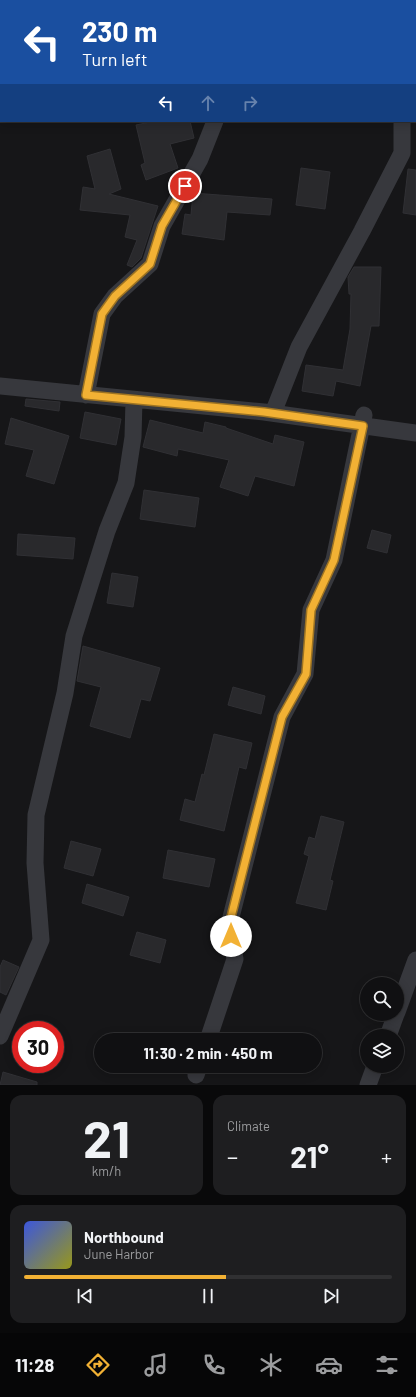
<!DOCTYPE html>
<meta charset="utf-8">
<style>
body{margin:0;font-family:Barlow,sans-serif;background:#1e1e20;color:#f1f3f6;height:100vh;display:flex;flex-direction:column;font-size:15px;white-space:nowrap}
*{box-sizing:border-box;margin:0}
p{font-size:13px;color:#9c9d9f}
.icon{flex:none;width:22px;height:22px;fill:none;stroke:currentColor;stroke-width:2;stroke-linecap:round;stroke-linejoin:round}
.map{position:relative;height:1085px;overflow:hidden}
.side{display:flex;flex-direction:column;gap:10px;padding:10px;background:#09090a;flex:1}
.side>*{flex:none}
.banner{position:absolute;left:0px;top:0px;width:416px;height:122px;box-shadow:0 2px 10px #0003,0 0 0 1px #303032;background:#1a4fa0;color:#fff;overflow:hidden}
.tools{position:absolute;left:360px;top:977px;display:grid;gap:8px}
.tools a{display:grid;place-items:center;width:44px;height:44px;border-radius:50%;background:#101012;box-shadow:0 2px 10px #0003,0 0 0 1px #303032;font-size:20px}
.speed{position:absolute;left:12px;top:1021px;display:flex;gap:8px;font-size:20px;font-weight:700;text-align:center}
.speed>*{display:grid;place-content:center;width:52px;height:52px;border-radius:50%;background:#101012;box-shadow:0 2px 10px #0003,0 0 0 1px #303032;line-height:1}
.speed .limit{border:6px solid #d22;background:#fff;color:#111}
.pin{position:absolute;display:grid;place-items:center;width:34px;height:34px;color:#fff;margin:-17px;border:2px solid #fff;border-radius:50%;box-shadow:0 1px 4px #0007}
.me{position:absolute;width:44px;margin:-22px;rotate:0deg;stroke-linejoin:round;filter:drop-shadow(0 0 3px #0008)}
.turn{display:flex;align-items:center;gap:14px;height:84px;padding:0 16px;font-size:18px}
.turn .icon{width:52px;height:52px;stroke-width:2.5}
.turn b{display:block;font-size:28px;line-height:34px}
.lanes{display:flex;align-items:center;height:38px;padding:0 16px;background:#0003;justify-content:center;gap:20px;direction:ltr}
.lanes .off{opacity:.35}
.big{font-size:30px;font-weight:700;line-height:1.1}
.side .widget{flex:1;display:flex;flex-direction:column;justify-content:center;gap:6px;min-width:0;padding:0 14px;border-radius:12px;background:#1e1e20}
.side .dial{align-items:center;gap:0}
.dial b{font-size:52px;line-height:1}
.song{display:flex;align-items:center;gap:12px}
.cover{width:48px;height:48px;border-radius:6px;background:linear-gradient(135deg,hsl(230 70% 55%),hsl(60 70% 35%))}
.played{height:4px;border-radius:2px;background:linear-gradient(90deg,#f2b134 55%,#303032 55%)}
.keys{display:flex;justify-content:space-around;direction:ltr}
.heat{display:flex;justify-content:space-between;align-items:center;font-size:22px;direction:ltr}
.side .tiles{flex:1;display:grid;gap:10px;grid-template-columns:1fr 1fr}
.widget:last-child{grid-column:span 2}
.trip{position:absolute;left:94px;top:1033px;width:228px;height:40px;border-radius:20px;background:#101012;box-shadow:0 2px 10px #0003,0 0 0 1px #303032;font-weight:700;line-height:40px;text-align:center}
.tabs{display:flex;height:64px;justify-content:space-around;align-items:center;background:#060607;color:#9c9d9f}
.tabs .icon{width:28px;height:28px}
.tabs .active{color:#f2b134}
.tabs b{font-size:18px;color:#f1f3f6}
.map>svg:first-child{display:block}
.building{fill:#29292c;stroke:#303034}
.lines{fill:none;stroke-linecap:round;stroke-linejoin:round}
.street{stroke:#37383d;stroke-width:17}
.route-casing{stroke:#9d7322;stroke-width:10}
.route{stroke:#f2b134;stroke-width:7}
</style>
<div class="map">
<svg width="416" height="1085" viewBox="0 0 416 1085">
<rect width="100%" height="100%" fill="#161618"/>
<path class="building" d="M155 121H190L194 138 170 144 178 168 146 180 141 165 145 163 136 125Z
M110 149 121 189 109 194 158 206 141 258 132 267 127 265 137 240 125 237 130 215 80 210 83 187 95 189 87 156Z
M301 168 330 172 325 209 296 205Z
M408 169 416 170V215L403 213Z
M193 193 272 199 270 215 227 212 224 240 182 234 185 214 191 215Z
M354 267H381L379 326H371L360 386 336 381 333 396 302 391 306 365 343 370 350 329 351 294H349L348 277Z
M26 399 60 402 59 411 25 406Z
M85 412 121 419 116 445 80 438Z
M11 418 69 436 54 484 26 476 34 450 5 444Z
M150 420 203 433 205 422 226 427V428L273 444 275 435 304 442 294 486 255 476 248 496 220 487 229 460 178 449 177 456 143 447Z
M144 490 199 498 195 527 140 519Z
M372 530 391 535 387 553 367 548Z
M18 534 75 538 73 559 17 555Z
M112 573 138 577 133 607 107 603Z
M83 646 160 668 150 701 141 699 130 738 90 726 101 687 77 681Z
M233 687 265 696 261 714 228 705Z
M214 734 252 743 246 769 239 767 224 831 180 820 185 799 195 802 202 774 204 775Z
M321 816 344 822 330 880 333 881 326 910 296 903 309 856 304 854 309 837 315 839Z
M71 841 101 849 93 876 64 868Z
M168 850 215 859 209 887 163 878Z
M87 884 129 897 123 916 82 903Z
M137 932 166 940 160 963 130 955Z
M3 960 19 967 6 995 0 992V967Z
M3 1072 37 1082V1085H0Z"/>
<g class="lines">
<path class="street" d="M415 49H416
M0 386 264 412 416 433
M86 395 102 314 115 296 150 264 162 226 200 159 215 121
M273 413 299 347 362 231 402 153V121
M397 1012 416 960
M0 1036 41 940 35 863 36 815 65 693 74 636 107 531 126 483 133 437 134 400
M388 1036 396 1014
M208 1040 235 959 229 925 282 717 305 674 311 610 334 560 364 415
M196 1075 199 1066
M368 1085 375 1066"/>
</g>
<g class="lines">
<g class="route-casing">
<path id="route" d="M185 186 162 226 150 264 115 296 102 314 86 395 264 412 363 426 334 560 311 610 306 674 282 717 229 925 231 936"/>
</g>
<use href="#route" class="route"/>
</g>
</svg>
<div class="tools">
<a><svg class="icon" aria-label="search" viewBox="0 0 24 24"><circle cx="10" cy="10" r="6"/><path d="M15 15l6 6"/></svg></a>
<a><svg class="icon" aria-label="layers" viewBox="0 0 24 24"><path d="M12 4l9 5-9 5-9-5zM3 14l9 5 9-5"/></svg></a>
</div>
<div class="speed"><div class="limit">30</div></div>
<div class="pin" style="left:185px;top:186px;background:#d93025"><svg class="icon" aria-label="arrive" viewBox="0 0 24 24"><path d="M6 21V4h12l-3 4 3 4H6"/></svg></div>
<svg class="me" style="left:231px;top:936px" viewBox="-20 -20 40 40"><circle r="19" fill="#fff"/><path d="M0-13L10 11 0 6-10 11z" fill="#f2b134"/></svg>
<div class="trip">11:30 · 2 min · 450 m</div>
<div class="banner">
<div class="turn"><svg class="icon" aria-label="left" viewBox="0 0 24 24"><path d="M17 20v-9H6M10 6l-5 5 5 5"/></svg><div><b>230 m</b>Turn left</div></div>
<div class="lanes"><svg class="icon" aria-label="left" viewBox="0 0 24 24"><path d="M17 20v-9H6M10 6l-5 5 5 5"/></svg><svg class="icon off" aria-label="ahead" viewBox="0 0 24 24"><path d="M12 20V5M6 11l6-6 6 6"/></svg><svg class="icon off" aria-label="right" viewBox="0 0 24 24"><path d="M7 20v-9h11M14 6l5 5-5 5"/></svg></div>
</div>
</div>
<section class="side">
<div class="tiles">
<div class="widget dial"><b>21</b><p>km/h</p></div>
<div class="widget"><p>Climate</p>
<div class="heat"><a>−</a><b class="big">21°</b><a>+</a></div>
</div>
<div class="widget">
<div class="song"><i class="cover"></i><div><b>Northbound</b><p>June Harbor</p></div></div>
<div class="played"></div>
<div class="keys"><svg class="icon" aria-label="previous" viewBox="0 0 24 24"><path d="M18 5L8 12l10 7zM5 5v14"/></svg><svg class="icon" aria-label="pause" viewBox="0 0 24 24"><path d="M8 5v14M16 5v14"/></svg><svg class="icon" aria-label="next" viewBox="0 0 24 24"><path d="M6 5l10 7-10 7zM19 5v14"/></svg></div>
</div>
</div>
</section>
<nav class="tabs">
<b>11:28</b>
<svg class="icon active" aria-label="directions" viewBox="0 0 24 24"><path d="M12 3l9 9-9 9-9-9zM9 14v-3h6M13 9l2 2-2 2"/></svg>
<svg class="icon" aria-label="music" viewBox="0 0 24 24"><path d="M9 18V5l10-2v13"/><circle cx="6" cy="18" r="3"/><circle cx="16" cy="16" r="3"/></svg>
<svg class="icon" aria-label="phone" viewBox="0 0 24 24"><path d="M5 4h4l2 5-3 2q2 4 5 5l2-3 5 2v4C11 20 4 13 5 4z"/></svg>
<svg class="icon" aria-label="climate" viewBox="0 0 24 24"><path d="M12 3v18M4 7l16 10M4 17L20 7"/></svg>
<svg class="icon" aria-label="car" viewBox="0 0 24 24"><path d="M5 17H2v-5l4-1 3-4h7l3 4 3 1v5h-3M9 17h6M6 11h13"/><circle cx="7" cy="17" r="2"/><circle cx="17" cy="17" r="2"/></svg>
<svg class="icon" aria-label="filters" viewBox="0 0 24 24"><path d="M4 7h16M4 17h16"/><circle cx="9" cy="7" r="2"/><circle cx="15" cy="17" r="2"/></svg>
</nav>
